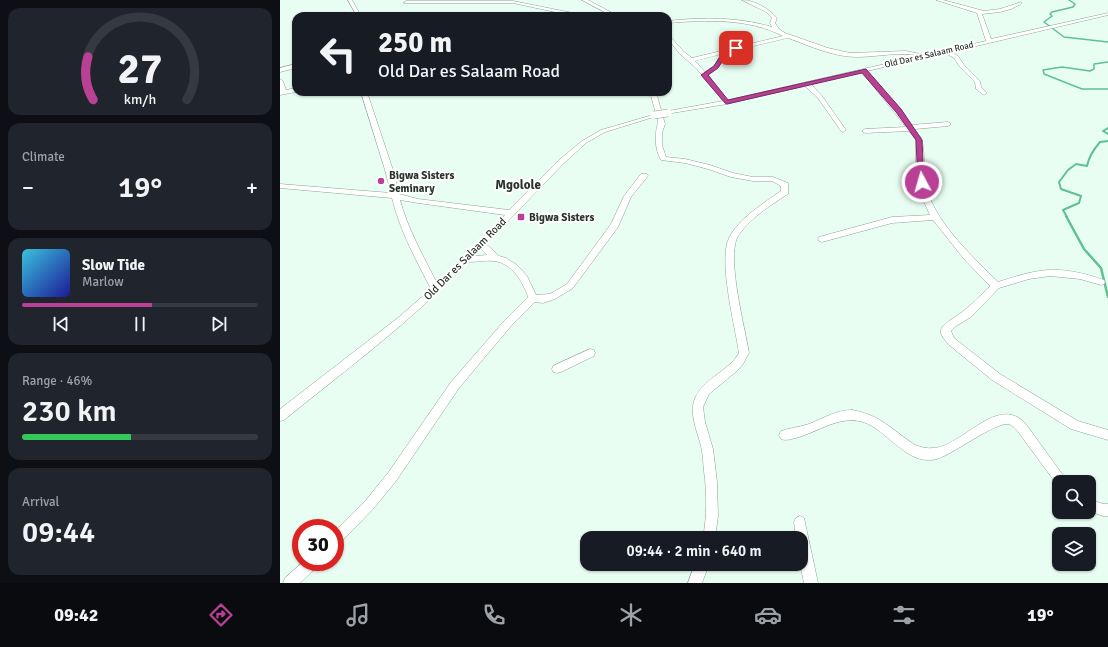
<!DOCTYPE html>
<meta charset="utf-8">
<style>
body{margin:0;font-family:Signika,sans-serif;background:#20242c;color:#f1f3f6;height:100vh;display:flex;flex-direction:column;font-size:15px;white-space:nowrap}
*{box-sizing:border-box;margin:0}
p{font-size:13px;color:#9ea1a6}
.icon{flex:none;width:22px;height:22px;fill:none;stroke:currentColor;stroke-width:2;stroke-linecap:round;stroke-linejoin:round}
.map{position:relative;flex:1;overflow:hidden}
.sheet{display:flex;flex-direction:column;gap:8px;padding:8px;background:#0d0f14;width:280px}
.sheet>*{flex:none}
.guide{position:absolute;left:12px;top:12px;width:380px;height:84px;border-radius:12px;box-shadow:0 1px 3px #0004;background:#171b24;color:#f1f3f6;overflow:hidden}
.tools{position:absolute;left:772px;top:475px;display:grid;gap:8px}
.tools a{display:grid;place-items:center;width:44px;height:44px;border-radius:8px;background:#171b24;box-shadow:0 1px 3px #0004;font-size:20px}
.speed{position:absolute;left:12px;top:519px;display:flex;gap:8px;font-size:20px;font-weight:700;text-align:center}
.speed>*{display:grid;place-content:center;width:52px;height:52px;border-radius:50%;background:#171b24;box-shadow:0 1px 3px #0004;line-height:1}
.speed .limit{border:6px solid #d22;background:#fff;color:#111}
.pin{position:absolute;display:grid;place-items:center;width:34px;height:34px;color:#fff;margin:-17px;border-radius:8px;box-shadow:0 2px 6px #0006}
.me{position:absolute;width:44px;margin:-22px;rotate:354deg;stroke-linejoin:round;filter:drop-shadow(0 0 3px #0008)}
.turn{display:flex;align-items:center;gap:14px;height:84px;padding:0 20px;font-size:18px}
.turn .icon{width:52px;height:52px;stroke-width:2.5}
.turn b{display:block;font-size:28px;line-height:34px}
.big{font-size:30px;font-weight:600;line-height:1.1}
.sheet .card{flex:1;display:flex;flex-direction:column;justify-content:center;gap:6px;min-width:0;padding:0 14px;border-radius:12px;background:#20242c}
.sheet .dial{align-items:center;gap:0}
.dial svg{height:104px;overflow:visible;fill:none;stroke:#363941;stroke-width:7;stroke-linecap:round;text-anchor:middle}
.dial text{fill:#f1f3f6;stroke:none}
.song{display:flex;align-items:center;gap:12px}
.cover{width:48px;height:48px;border-radius:6px;background:linear-gradient(135deg,hsl(190 70% 55%),hsl(240 70% 35%))}
.played{height:4px;border-radius:2px;background:linear-gradient(90deg,#b94094 55%,#363941 55%)}
.keys{display:flex;justify-content:space-around;direction:ltr}
.heat{display:flex;justify-content:space-between;align-items:center;font-size:22px;direction:ltr}
.charge{height:6px;border-radius:3px;background:linear-gradient(90deg,#34c759 46%,#363941 0)}
.trip{position:absolute;left:300px;top:531px;width:228px;height:40px;border-radius:12px;background:#171b24;box-shadow:0 1px 3px #0004;font-weight:600;line-height:40px;text-align:center}
.tab-bar{display:flex;height:64px;justify-content:space-around;align-items:center;background:#090b0e;color:#9ea1a6}
.tab-bar .icon{width:28px;height:28px}
.tab-bar .current{color:#b94094}
.tab-bar b{font-size:18px;color:#f1f3f6}
main{display:flex;flex:1;min-height:0}
.map>svg:first-child{display:block}
.lines{fill:none;stroke-linecap:round;stroke-linejoin:round}
.stream-far2{stroke:#5fc094;stroke-width:1.5}
.stream-far1{stroke:#5fc094;stroke-width:2}
.stream{stroke:#5fc094;stroke-width:2.5}
.minor-casing{stroke:#8aa396;stroke-width:1}
.minor{fill:#fff;fill-rule:evenodd}
.minor-bridge-casing{stroke:#8aa396;stroke-width:8;stroke-linecap:butt}
.minor-bridge{stroke:#fff;stroke-width:7}
.route{fill:#b94094;stroke:#782a60}
.poi-dot{fill:#b94094;stroke:#fff;stroke-width:1.5}
.labels{text-anchor:middle;dominant-baseline:central;stroke-width:4;stroke-linejoin:round;paint-order:stroke}
.far-street-label{font-size:9px;fill:#2a342e;stroke:#fff}
.poi-label{font-size:11px;font-weight:bold;fill:#2a342e;stroke:#fff;text-anchor:start}
.street-label{font-size:11px;fill:#2a342e;stroke:#fff}
.quarter-label{font-size:13px;font-weight:bold;fill:#2a342e;stroke:#fff}
</style>
<main>
<section class="sheet">
<div class="card dial"><svg viewBox="0 0 100 80">
<path d="M14 69A42 42 0 1 1 86 69"/>
<path d="M14 69A42 42 0 0 1 10 36" stroke="#b94094"/>
<text x="50" y="56" font-size="32" font-weight="700">27</text>
<text x="50" y="72" font-size="11">km/h</text>
</svg></div>
<div class="card"><p>Climate</p>
<div class="heat"><a>−</a><b class="big">19°</b><a>+</a></div>
</div>
<div class="card">
<div class="song"><i class="cover"></i><div><b>Slow Tide</b><p>Marlow</p></div></div>
<div class="played"></div>
<div class="keys"><svg class="icon" aria-label="previous" viewBox="0 0 24 24"><path d="M18 5L8 12l10 7zM5 5v14"/></svg><svg class="icon" aria-label="pause" viewBox="0 0 24 24"><path d="M8 5v14M16 5v14"/></svg><svg class="icon" aria-label="next" viewBox="0 0 24 24"><path d="M6 5l10 7-10 7zM19 5v14"/></svg></div>
</div>
<div class="card"><p>Range · 46%</p><b class="big">230 km</b><div class="charge"></div></div>
<div class="card"><p>Arrival</p><b class="big">09:44</b></div>
</section>
<div class="map">
<svg width="828" height="583" viewBox="0 0 828 583">
<rect width="100%" height="100%" fill="#e9fef2"/>
<g class="lines">
<path class="stream-far2" d="M789 0 795 4 793 7 772 12 770 14 772 16 764 22 784 37 828 42
M828 62 814 64V69L810 71 782 67 763 70 764 74 802 89H828"/>
<path class="stream-far1" d="M828 128 823 131 828 134
M787 217 783 210 799 203 801 196 781 189 779 182 788 170 796 164 807 166C809 156 814 149 820 142L828 141"/>
<path class="stream" d="M786 216 804 249 821 268 828 297"/>
<g class="minor-casing">
<path id="minor" d="M68 0H72L81 16H77Z
M302 0H308L338 16H332Z
M462 0C475 0 489 9 497 18L495 23 499 29 505 33 548 48 570 53 626 51 645 55 706 41 697 13 656 0H663L704 11 720 9 741 2V4L731 9 720 12 702 14 711 39 828 13V15L671 52 678 56 684 65 700 81 701 87 707 93 704 95 696 89 695 82 680 67 674 58 665 53 587 71 631 125 668 122 671 124 668 126 635 129C636 133 642 137 642 141 646 158 642 176 648 193 659 226 694 258 718 282 734 277 751 271 769 270 787 269 807 274 824 280L825 282 824 284 821 285 800 279 770 276 749 279 719 288 691 317 676 326 671 331 674 338 720 374 798 421 828 430V440L791 429 712 380 668 344C665 340 660 335 661 330 662 326 669 321 672 319 687 310 698 298 710 286L684 259 653 220 612 223 542 242 539 241 538 239 539 237 612 217 650 215 640 193 636 168V140L629 131 585 133 582 131 585 129 626 127 582 72 531 84 542 96 566 130 563 132 561 131 538 98 525 86 447 104 386 114 385 113 388 111 443 101 417 69 400 54 388 39V34L404 52 412 58 503 36C468 18 426 20 388 23V21C423 17 458 17 492 27L490 23 492 18 486 12ZM508 38C530 46 553 57 577 57 598 57 619 51 640 56L448 100 428 75 438 68 448 52ZM442 54 434 66 425 72 415 61Z
M126 1H233L308 16H297L275 12 233 3H124Z
M16 64V68L0 72V68Z
M0 79 3 81 6 90 16 88V92L0 95Z
M81 92H87L113 170 119 194 138 199 229 210 279 160 302 141 321 130 376 114 370 92H376L385 124 382 133V145L386 157 405 159 430 165 453 173 473 177H493L508 183V194C492 204 466 221 457 238 447 260 465 328 469 353L463 364 457 371 429 394 423 407 425 422 433 449 437 482 438 516 435 538H423C427 516 427 493 424 471 423 463 423 454 421 446 417 430 408 412 416 396 426 377 449 371 459 353 455 326 438 261 449 238 458 219 485 202 501 191V186L492 181H473L451 177 428 169 405 163 381 160C377 153 375 144 376 135 376 126 379 125 377 116L325 132 306 143 283 164 206 244 219 256 226 258 237 265 247 276 256 295 270 294 287 284 331 224 344 196 361 174H367L368 176 351 197 338 227 293 288 275 299 263 303 255 302 231 326 179 388 116 481 94 508 59 544 55 546V531L86 500 108 473 171 382 225 320 248 297C243 282 232 263 214 261 206 260 197 262 188 262 132 321 67 369 4 420L0 421V409L119 317 151 289C136 260 120 231 112 198L0 188V184L111 193 105 170ZM120 200 138 203 225 215 157 283C143 256 128 229 120 200ZM201 249 207 255 195 256Z
M310 349 314 350 315 353 314 356 281 372 277 373 273 372 272 369 273 366Z
M572 410C601 415 612 430 635 445 641 447 647 449 653 448 682 447 717 394 745 423L788 482H779V487L778 486 739 433C736 429 733 425 728 424 714 423 675 453 657 459 627 467 607 429 583 422 559 415 538 432 516 438 510 439 506 441 501 439L499 435 501 431C510 428 520 427 529 424 544 418 556 410 572 410Z
M809 499 823 504H828V516H823L809 511Z
M520 516 524 518 538 583H524L520 564 521 538H516L514 522 516 518Z
M23 562H39L37 567 20 583H3L5 578Z
M415 564H429L422 583H408Z"/>
</g>
<use href="#minor" class="minor"/>
<g class="minor-bridge-casing">
<path id="minor-bridge" d="M374 115 388 113"/>
</g>
<use href="#minor-bridge" class="minor-bridge"/>
</g>
<path class="route" d="M456 47H458V50L448 52 438 68 428 75 448 100 586 69 621 109 642 140 644 184H639L638 182 636 140 616 112 582 73 447 104 445 103 421 75 434 66 444 50Z"/>
<g class="poi-dot">
<circle cx="101" cy="181" r="4"/>
<rect x="237" y="213" width="8" height="8" rx="2"/>
</g>
<g class="labels">
<g class="far-street-label">
<text transform="translate(649 55) rotate(-13)">Old Dar es Salaam Road</text>
</g>
<g class="poi-label">
<text x="109" y="175">Bigwa Sisters<tspan x="109" dy="13">Seminary</tspan></text>
<text x="249" y="217">Bigwa Sisters</text>
</g>
<g class="street-label">
<text transform="translate(185 259) rotate(-45)">Old Dar es Salaam Road</text>
</g>
<g class="quarter-label">
<text x="238" y="185">Mgolole</text>
</g>
</g>
</svg>
<div class="tools">
<a><svg class="icon" aria-label="search" viewBox="0 0 24 24"><circle cx="10" cy="10" r="6"/><path d="M15 15l6 6"/></svg></a>
<a><svg class="icon" aria-label="layers" viewBox="0 0 24 24"><path d="M12 4l9 5-9 5-9-5zM3 14l9 5 9-5"/></svg></a>
</div>
<div class="speed"><div class="limit">30</div></div>
<div class="pin" style="left:456px;top:48px;background:#d93025"><svg class="icon" aria-label="arrive" viewBox="0 0 24 24"><path d="M6 21V4h12l-3 4 3 4H6"/></svg></div>
<svg class="me" style="left:642px;top:182px" viewBox="-20 -20 40 40"><circle r="17" fill="#b94094" stroke="#fff" stroke-width="3"/><path d="M0-11L8 9 0 5-8 9z" fill="#fff"/></svg>
<div class="trip">09:44 · 2 min · 640 m</div>
<div class="guide">
<div class="turn"><svg class="icon" aria-label="left" viewBox="0 0 24 24"><path d="M17 20v-9H6M10 6l-5 5 5 5"/></svg><div><b>250 m</b>Old Dar es Salaam Road</div></div>
</div>
</div>
</main>
<nav class="tab-bar">
<b>09:42</b>
<svg class="icon current" aria-label="directions" viewBox="0 0 24 24"><path d="M12 3l9 9-9 9-9-9zM9 14v-3h6M13 9l2 2-2 2"/></svg>
<svg class="icon" aria-label="music" viewBox="0 0 24 24"><path d="M9 18V5l10-2v13"/><circle cx="6" cy="18" r="3"/><circle cx="16" cy="16" r="3"/></svg>
<svg class="icon" aria-label="phone" viewBox="0 0 24 24"><path d="M5 4h4l2 5-3 2q2 4 5 5l2-3 5 2v4C11 20 4 13 5 4z"/></svg>
<svg class="icon" aria-label="climate" viewBox="0 0 24 24"><path d="M12 3v18M4 7l16 10M4 17L20 7"/></svg>
<svg class="icon" aria-label="car" viewBox="0 0 24 24"><path d="M5 17H2v-5l4-1 3-4h7l3 4 3 1v5h-3M9 17h6M6 11h13"/><circle cx="7" cy="17" r="2"/><circle cx="17" cy="17" r="2"/></svg>
<svg class="icon" aria-label="filters" viewBox="0 0 24 24"><path d="M4 7h16M4 17h16"/><circle cx="9" cy="7" r="2"/><circle cx="15" cy="17" r="2"/></svg>
<b>19°</b>
</nav>
